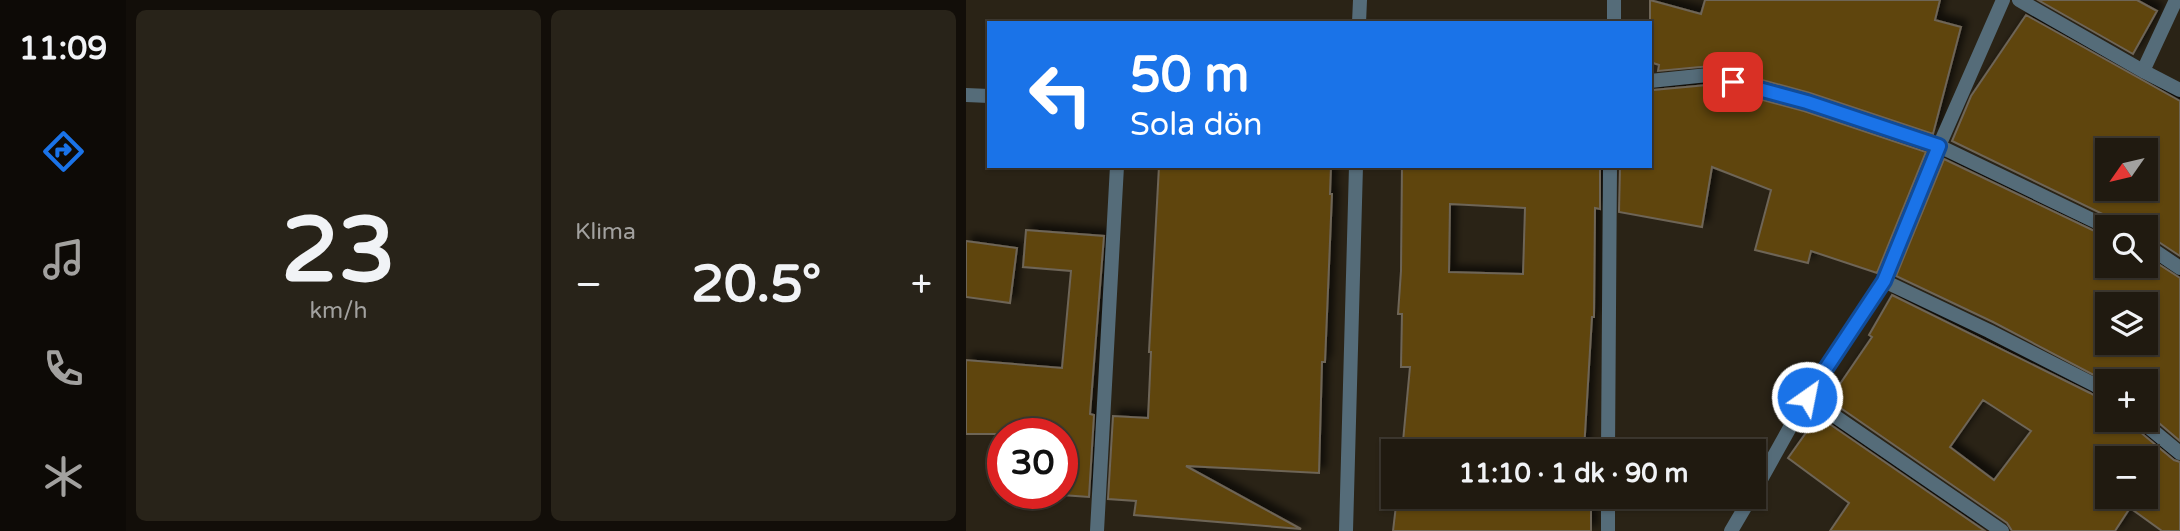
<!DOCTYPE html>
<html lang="tr">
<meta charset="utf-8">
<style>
body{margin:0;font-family:"Varela Round",sans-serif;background:#282319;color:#f1f3f6;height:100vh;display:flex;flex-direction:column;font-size:26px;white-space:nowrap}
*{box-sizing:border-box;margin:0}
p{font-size:23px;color:#a2a19f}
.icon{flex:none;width:38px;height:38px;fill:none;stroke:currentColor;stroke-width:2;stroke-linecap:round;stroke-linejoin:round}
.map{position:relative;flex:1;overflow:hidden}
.side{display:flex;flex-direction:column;gap:10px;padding:10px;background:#120e09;width:840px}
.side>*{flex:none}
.hud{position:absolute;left:21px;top:21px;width:665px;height:147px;border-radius:0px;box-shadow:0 2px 5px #0004,0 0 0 2px #3d3830;background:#1a73e8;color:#fff;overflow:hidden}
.needle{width:46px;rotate:236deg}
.tools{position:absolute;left:1129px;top:138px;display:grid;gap:14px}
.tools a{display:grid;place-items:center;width:63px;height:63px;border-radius:0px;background:#201a10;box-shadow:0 2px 5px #0004,0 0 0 2px #3d3830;font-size:35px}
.speed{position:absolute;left:21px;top:418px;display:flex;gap:14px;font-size:35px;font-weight:700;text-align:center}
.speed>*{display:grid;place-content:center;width:91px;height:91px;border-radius:50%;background:#201a10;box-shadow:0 2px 5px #0004,0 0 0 2px #3d3830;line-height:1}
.speed .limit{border:10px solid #d22;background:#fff;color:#111}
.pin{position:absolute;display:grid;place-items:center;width:60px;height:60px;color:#fff;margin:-30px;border-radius:14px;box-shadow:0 4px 10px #0006}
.me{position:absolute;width:77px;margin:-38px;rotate:33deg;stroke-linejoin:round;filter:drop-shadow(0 0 5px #0008)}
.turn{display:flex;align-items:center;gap:24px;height:147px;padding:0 28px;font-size:32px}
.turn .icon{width:91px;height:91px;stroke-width:2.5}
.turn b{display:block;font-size:49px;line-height:60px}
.big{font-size:52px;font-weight:700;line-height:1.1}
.side .widget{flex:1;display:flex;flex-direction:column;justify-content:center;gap:10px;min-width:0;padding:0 24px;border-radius:10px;background:#282319}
.side .dial{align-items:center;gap:0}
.dial b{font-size:91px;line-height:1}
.heat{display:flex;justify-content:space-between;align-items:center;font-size:38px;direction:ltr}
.side .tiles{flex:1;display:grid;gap:10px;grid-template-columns:repeat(2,1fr)}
.trip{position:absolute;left:415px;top:439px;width:385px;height:70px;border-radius:0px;background:#201a10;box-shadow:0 2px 5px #0004,0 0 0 2px #3d3830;font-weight:700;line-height:70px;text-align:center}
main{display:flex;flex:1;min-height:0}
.menu{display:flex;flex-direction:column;width:126px;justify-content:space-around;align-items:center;background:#0d0a06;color:#a2a19f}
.menu .icon{width:49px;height:49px}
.menu .active{color:#1a73e8}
.menu b{font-size:32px;color:#f1f3f6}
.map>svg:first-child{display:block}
.building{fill:#5e4410;stroke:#6e6557;stroke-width:2;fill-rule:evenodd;filter:url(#shadow)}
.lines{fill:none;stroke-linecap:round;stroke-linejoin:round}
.minor{stroke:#556c79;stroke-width:14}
.route-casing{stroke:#114b97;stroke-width:18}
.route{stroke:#1a73e8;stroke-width:12}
</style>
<main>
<nav class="menu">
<b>11:09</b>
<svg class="icon active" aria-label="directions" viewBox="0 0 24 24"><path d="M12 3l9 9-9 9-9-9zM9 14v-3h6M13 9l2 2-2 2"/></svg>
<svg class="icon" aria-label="music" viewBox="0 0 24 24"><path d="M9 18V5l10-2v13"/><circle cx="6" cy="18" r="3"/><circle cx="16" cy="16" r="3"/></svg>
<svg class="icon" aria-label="phone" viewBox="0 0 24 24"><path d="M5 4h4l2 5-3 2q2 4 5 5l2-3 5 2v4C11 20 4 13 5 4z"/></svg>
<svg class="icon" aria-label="climate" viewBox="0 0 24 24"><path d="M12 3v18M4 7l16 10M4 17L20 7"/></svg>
</nav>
<section class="side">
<div class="tiles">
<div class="widget dial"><b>23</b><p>km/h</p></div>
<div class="widget"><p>Klima</p>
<div class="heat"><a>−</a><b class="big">20.5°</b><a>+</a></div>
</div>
</div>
</section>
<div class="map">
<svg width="1214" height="531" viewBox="0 0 1214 531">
<defs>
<filter id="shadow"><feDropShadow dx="6" dy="-6" stdDeviation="3.5" flood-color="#0009"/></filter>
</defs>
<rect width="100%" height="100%" fill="#2a2316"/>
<path class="building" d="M684 0 735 14 739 0H974L969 20 995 27 967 134 844 93 745 66 692 71 693 65 684 62Z
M1072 0H1171L1191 11 1167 54Z
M1060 15 1214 101V256L1185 237 1180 236V228H1153L1147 219 986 141 1005 96ZM1141 150H1180V189H1141Z
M741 85 838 111 960 152 911 273 845 251 842 263 789 250 805 190 746 167 736 227 653 212 654 166H684V101L687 90Z
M978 159 1141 237V266H1180V256L1214 278V441L1180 412V382H1141L1027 322 930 276ZM1141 304H1180V343H1141Z
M193 166H365L364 194H366L359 362H356L353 473 220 466 335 529 168 515 170 501 142 499 147 416 182 418 185 352H183Z
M436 166H634V209L629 208 628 317H626L618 450 622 452H436L444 367H435L436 314H432L435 271ZM484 204 559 208 557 274 483 272Z
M60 230 138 236 124 414 128 415 123 497 96 495V434H0V360L96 368 105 271 57 267Z
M0 241 51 248 44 303 0 297Z
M926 295 1124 393 1141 403V420H1165L1168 427 1208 460 1214 462V531H1196L1164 508 1149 531H1046L1041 523 863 400 906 337 903 335ZM1017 400 1065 431 1028 480 984 447ZM1141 458H1180V497H1141Z
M852 416 1019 531H864L883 503 822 458Z
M431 497H625V531H427Z"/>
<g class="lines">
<path class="minor" d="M1053 0 1177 71 1214 90
M393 23 394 0
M648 23V0
M1177 71 1210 0
M684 81 742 75 841 102 973 146 1143 228
M0 95 23 96
M1180 245 1214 268
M918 281 1023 331 1129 385 1141 394
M841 397 1036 531
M1174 420 1214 453
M642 452 644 166
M788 492 841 397 918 281 973 146 1037 0
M131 531 151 166
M380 531 390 166
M642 531V497
M765 531 785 497"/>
</g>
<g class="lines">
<g class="route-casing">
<path id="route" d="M767 82 841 102 973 146 918 281 841 397"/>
</g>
<use href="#route" class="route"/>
</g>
</svg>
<div class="tools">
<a><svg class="needle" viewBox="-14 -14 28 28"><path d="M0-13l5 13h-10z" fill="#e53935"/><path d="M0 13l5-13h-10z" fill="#a2a19f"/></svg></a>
<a><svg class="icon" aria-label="search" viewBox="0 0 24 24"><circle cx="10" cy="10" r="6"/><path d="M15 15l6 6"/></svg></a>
<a><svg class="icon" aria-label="layers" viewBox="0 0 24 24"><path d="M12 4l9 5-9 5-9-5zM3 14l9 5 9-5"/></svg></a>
<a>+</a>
<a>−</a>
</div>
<div class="speed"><div class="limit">30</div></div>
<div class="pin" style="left:767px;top:82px;background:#d93025"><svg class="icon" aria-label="arrive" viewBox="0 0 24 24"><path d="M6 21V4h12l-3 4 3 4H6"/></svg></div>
<svg class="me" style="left:841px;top:397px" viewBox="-20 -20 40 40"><circle r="17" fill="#1a73e8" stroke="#fff" stroke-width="3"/><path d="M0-11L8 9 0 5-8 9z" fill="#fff"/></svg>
<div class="trip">11:10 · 1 dk · 90 m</div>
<div class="hud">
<div class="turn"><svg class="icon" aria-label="left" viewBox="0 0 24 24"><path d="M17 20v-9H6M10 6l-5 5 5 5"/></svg><div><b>50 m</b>Sola dön</div></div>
</div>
</div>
</main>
